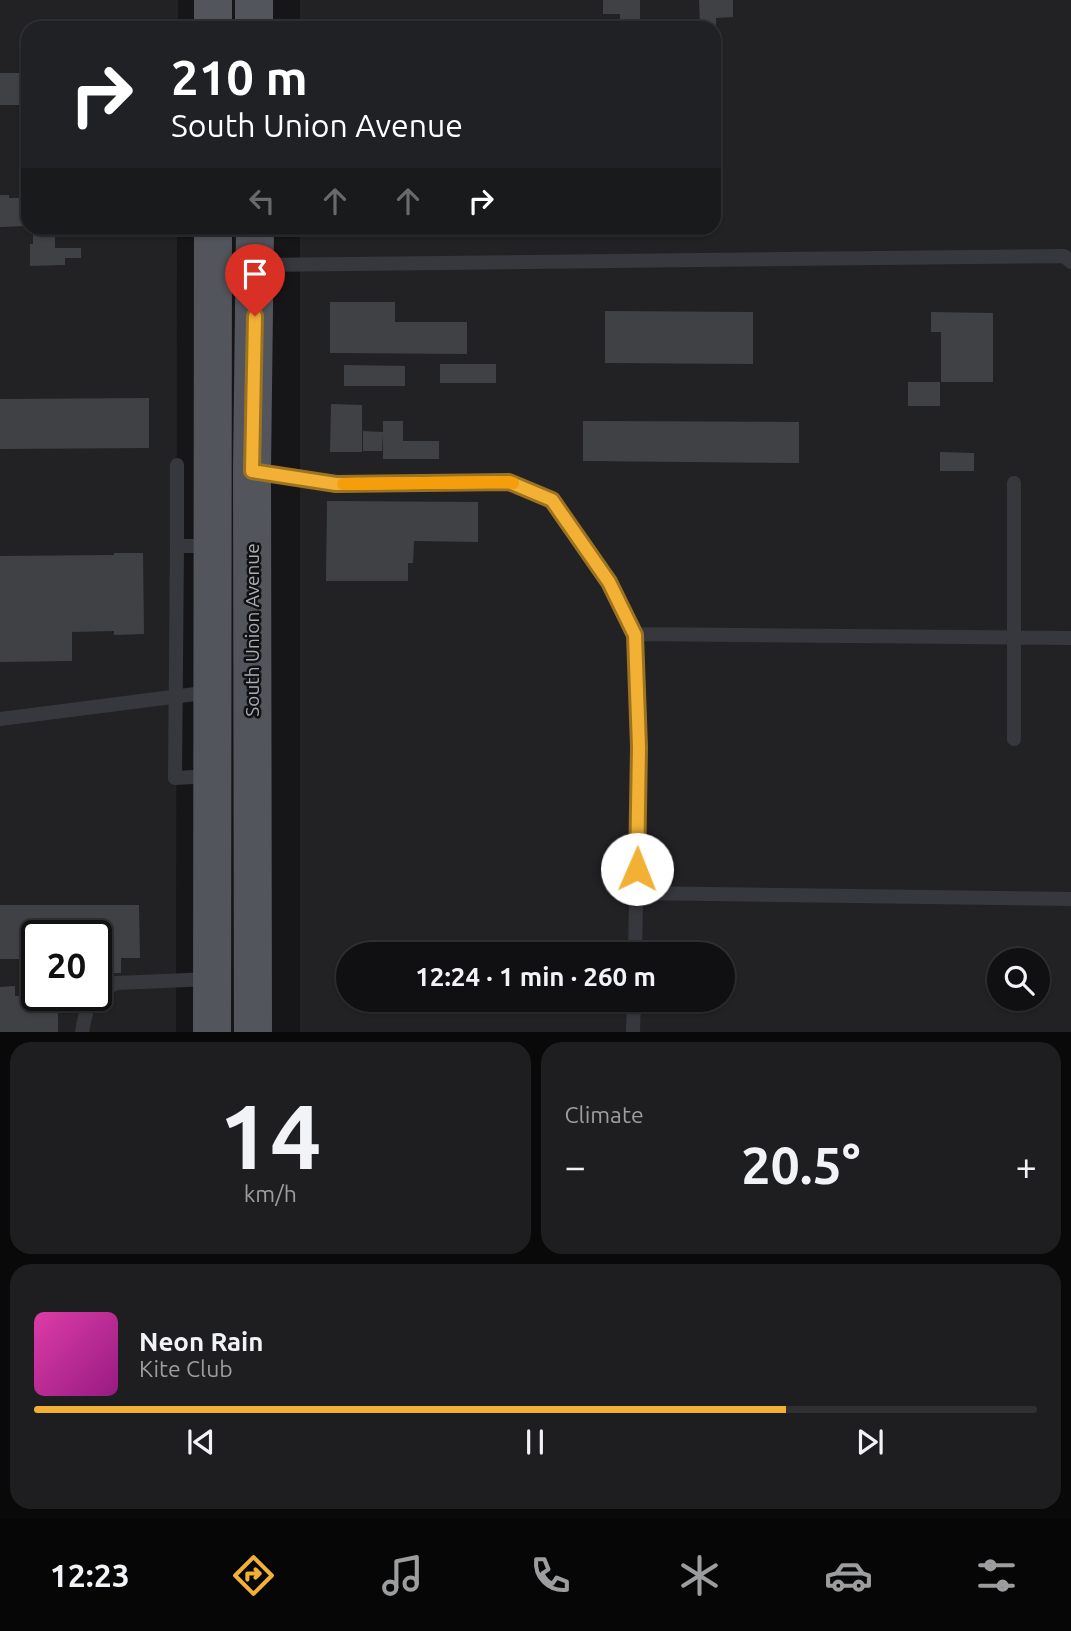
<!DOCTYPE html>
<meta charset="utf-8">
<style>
body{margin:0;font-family:Ubuntu,sans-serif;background:#1e1e20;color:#f1f3f6;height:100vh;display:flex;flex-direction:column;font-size:26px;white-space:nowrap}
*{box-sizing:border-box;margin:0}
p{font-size:23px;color:#9c9d9f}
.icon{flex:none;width:38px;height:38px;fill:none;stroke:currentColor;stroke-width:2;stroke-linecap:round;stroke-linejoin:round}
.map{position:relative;height:1032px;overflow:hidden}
.drawer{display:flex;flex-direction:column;gap:10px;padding:10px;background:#09090a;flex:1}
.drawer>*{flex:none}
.banner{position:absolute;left:21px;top:21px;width:700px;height:214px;border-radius:21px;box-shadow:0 2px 5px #0004,0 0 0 2px #303032;background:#202124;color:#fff;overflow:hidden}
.tools{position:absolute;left:987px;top:948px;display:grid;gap:14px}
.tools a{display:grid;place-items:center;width:63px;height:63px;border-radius:50%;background:#101012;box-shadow:0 2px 5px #0004,0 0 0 2px #303032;font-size:35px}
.speed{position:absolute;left:21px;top:920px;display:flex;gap:14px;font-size:35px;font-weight:700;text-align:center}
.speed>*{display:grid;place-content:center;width:91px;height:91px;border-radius:50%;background:#101012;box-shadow:0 2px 5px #0004,0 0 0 2px #303032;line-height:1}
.speed .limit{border:4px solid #111;border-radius:10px;background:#fff;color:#111}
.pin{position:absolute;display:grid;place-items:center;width:60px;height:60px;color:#fff;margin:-72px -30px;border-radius:50% 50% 50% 0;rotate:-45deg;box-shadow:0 0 7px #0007}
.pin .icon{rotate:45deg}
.me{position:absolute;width:77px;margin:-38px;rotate:1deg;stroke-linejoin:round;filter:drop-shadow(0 0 5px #0008)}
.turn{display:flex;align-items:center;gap:24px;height:147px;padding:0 35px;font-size:32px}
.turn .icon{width:91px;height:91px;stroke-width:2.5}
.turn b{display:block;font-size:49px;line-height:60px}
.lanes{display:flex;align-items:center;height:66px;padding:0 35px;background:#0003;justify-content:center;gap:35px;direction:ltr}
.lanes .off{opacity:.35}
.big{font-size:52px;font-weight:600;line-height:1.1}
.drawer .widget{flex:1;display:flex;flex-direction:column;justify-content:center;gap:10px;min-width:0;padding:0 24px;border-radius:21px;background:#1e1e20}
.drawer .dial{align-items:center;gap:0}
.dial b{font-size:91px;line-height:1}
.song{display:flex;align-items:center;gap:21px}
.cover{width:84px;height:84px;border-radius:10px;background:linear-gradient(135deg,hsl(320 70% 55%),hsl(310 70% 35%))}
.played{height:7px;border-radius:4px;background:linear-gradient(90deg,#f2b134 75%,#303032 75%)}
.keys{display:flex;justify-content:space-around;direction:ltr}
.heat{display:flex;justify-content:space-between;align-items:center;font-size:38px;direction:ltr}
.drawer .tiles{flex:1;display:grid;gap:10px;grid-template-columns:1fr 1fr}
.widget:last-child{grid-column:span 2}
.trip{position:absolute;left:336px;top:942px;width:399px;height:70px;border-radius:35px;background:#101012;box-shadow:0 2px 5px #0004,0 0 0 2px #303032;font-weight:600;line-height:70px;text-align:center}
.tab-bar{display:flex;height:112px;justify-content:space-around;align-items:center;background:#060607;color:#9c9d9f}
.tab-bar .icon{width:49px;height:49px}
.tab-bar .current{color:#f2b134}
.tab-bar b{font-size:32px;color:#f1f3f6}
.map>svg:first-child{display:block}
.built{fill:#222225;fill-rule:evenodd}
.building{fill:#404145}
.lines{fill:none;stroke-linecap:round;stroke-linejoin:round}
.service{stroke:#37383d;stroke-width:14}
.primary{stroke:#53555c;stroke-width:38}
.route-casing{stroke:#9d7322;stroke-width:18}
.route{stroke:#f2b134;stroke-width:12}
.slow{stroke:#f59e0b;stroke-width:12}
.labels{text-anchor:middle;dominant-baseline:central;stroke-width:5;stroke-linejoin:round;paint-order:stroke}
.street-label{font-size:19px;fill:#a8adb8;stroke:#111113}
</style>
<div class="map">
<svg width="1071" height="1033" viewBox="0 0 1071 1033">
<rect width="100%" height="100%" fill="#161618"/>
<path class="built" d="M0 0H178V28H28V228H177L176 1032 0 1033ZM37 936H96V996H37Z
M300 0H1071V1032L300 1033V228H714V28H300ZM348 954H723V999H348ZM999 961H1038V999H999Z"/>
<path class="building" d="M603 0H640V24H620V14H603Z
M699 0H733V17L716 18V26H700Z
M0 73H24V105H0Z
M25 105H28V132H25Z
M0 195H9V198H26L28 226 0 227Z
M33 228H50L51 236H55V248H81V258H65V265L30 266V244H33Z
M330 302H395V322H467V354L330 353Z
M605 311 753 312V364L605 363Z
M931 312 993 313V382H941V332H931Z
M440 364H496V383H440Z
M344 365 405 366V386H344Z
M908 382H940V406H908Z
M149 398V448L0 449V399Z
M331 404 362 405V452H330Z
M383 421H403V441H439V459H383V434L382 451H363V431L383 432Z
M583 421 799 422V463L583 461Z
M940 452 974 453V471H940Z
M327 501 478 502V542L414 541 413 563H408V581H326Z
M114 553H143L144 634 114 635V631L72 632V661L0 662V556L114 555Z
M0 905H139L140 958H121V973H96V936H37V959H0Z
M15 986V996L58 997V1033H0V987Z"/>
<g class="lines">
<path class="service" d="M257 265 1064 256 1071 262
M177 465V546H211
M254 471 336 484 509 482 552 501 609 582 635 634 639 747 635 954
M177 546 175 778 211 776
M635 634 1071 638
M0 719 211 692
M1014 739V483
M636 893 1071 899
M82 1033C86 1005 90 996 116 983L211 979
M633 1033 634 999"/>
<path class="primary" d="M254 0V28
M213 28V0
M212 1033 213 228
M253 1033 252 471 255 228"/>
</g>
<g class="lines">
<g class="route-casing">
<path id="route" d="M255 316 252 471 336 484 509 482 552 500 609 582 635 635 639 747 637 869"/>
</g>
<use href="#route" class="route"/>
<path class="slow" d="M343 484 509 482 513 483"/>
</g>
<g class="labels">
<g class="street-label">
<text transform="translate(252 630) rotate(-90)">South Union Avenue</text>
</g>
</g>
</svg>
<div class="tools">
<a><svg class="icon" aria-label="search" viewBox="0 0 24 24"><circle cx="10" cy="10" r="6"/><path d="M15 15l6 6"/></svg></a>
</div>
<div class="speed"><div class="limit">20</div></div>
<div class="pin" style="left:255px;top:316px;background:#d93025"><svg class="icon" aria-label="arrive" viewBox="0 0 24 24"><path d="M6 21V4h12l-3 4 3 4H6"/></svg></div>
<svg class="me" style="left:637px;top:869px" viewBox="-20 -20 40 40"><circle r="19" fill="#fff"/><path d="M0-13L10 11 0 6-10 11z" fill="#f2b134"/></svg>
<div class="trip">12:24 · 1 min · 260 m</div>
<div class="banner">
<div class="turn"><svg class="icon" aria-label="right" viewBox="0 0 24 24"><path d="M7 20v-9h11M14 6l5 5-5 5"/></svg><div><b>210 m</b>South Union Avenue</div></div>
<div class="lanes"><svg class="icon off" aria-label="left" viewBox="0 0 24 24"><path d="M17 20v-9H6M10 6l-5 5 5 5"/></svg><svg class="icon off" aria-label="ahead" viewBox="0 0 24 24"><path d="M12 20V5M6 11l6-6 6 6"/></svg><svg class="icon off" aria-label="ahead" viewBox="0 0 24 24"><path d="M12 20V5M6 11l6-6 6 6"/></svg><svg class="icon" aria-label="right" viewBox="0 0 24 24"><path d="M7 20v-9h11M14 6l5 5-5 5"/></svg></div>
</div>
</div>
<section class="drawer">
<div class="tiles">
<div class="widget dial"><b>14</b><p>km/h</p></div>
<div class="widget"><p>Climate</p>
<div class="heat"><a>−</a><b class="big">20.5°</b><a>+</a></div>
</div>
<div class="widget">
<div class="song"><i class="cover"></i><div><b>Neon Rain</b><p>Kite Club</p></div></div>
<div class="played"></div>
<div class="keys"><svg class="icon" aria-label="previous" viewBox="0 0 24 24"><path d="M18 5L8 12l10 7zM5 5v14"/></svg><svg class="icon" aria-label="pause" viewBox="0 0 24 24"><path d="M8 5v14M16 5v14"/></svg><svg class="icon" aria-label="next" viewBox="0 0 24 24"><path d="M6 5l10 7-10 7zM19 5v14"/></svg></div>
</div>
</div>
</section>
<nav class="tab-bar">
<b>12:23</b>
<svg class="icon current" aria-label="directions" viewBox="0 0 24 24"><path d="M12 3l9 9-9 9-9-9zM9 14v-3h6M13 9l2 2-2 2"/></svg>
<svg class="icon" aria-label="music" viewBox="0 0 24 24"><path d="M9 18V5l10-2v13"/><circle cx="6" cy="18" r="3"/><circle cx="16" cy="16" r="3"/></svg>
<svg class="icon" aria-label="phone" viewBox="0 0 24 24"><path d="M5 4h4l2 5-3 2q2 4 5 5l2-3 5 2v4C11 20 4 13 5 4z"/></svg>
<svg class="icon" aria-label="climate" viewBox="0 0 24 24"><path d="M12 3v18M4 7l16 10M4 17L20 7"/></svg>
<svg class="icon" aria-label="car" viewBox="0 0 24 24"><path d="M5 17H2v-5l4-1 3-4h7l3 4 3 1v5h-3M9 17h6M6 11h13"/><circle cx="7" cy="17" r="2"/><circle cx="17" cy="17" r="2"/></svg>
<svg class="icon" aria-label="filters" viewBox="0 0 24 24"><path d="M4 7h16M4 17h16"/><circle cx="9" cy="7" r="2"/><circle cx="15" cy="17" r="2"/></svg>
</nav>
